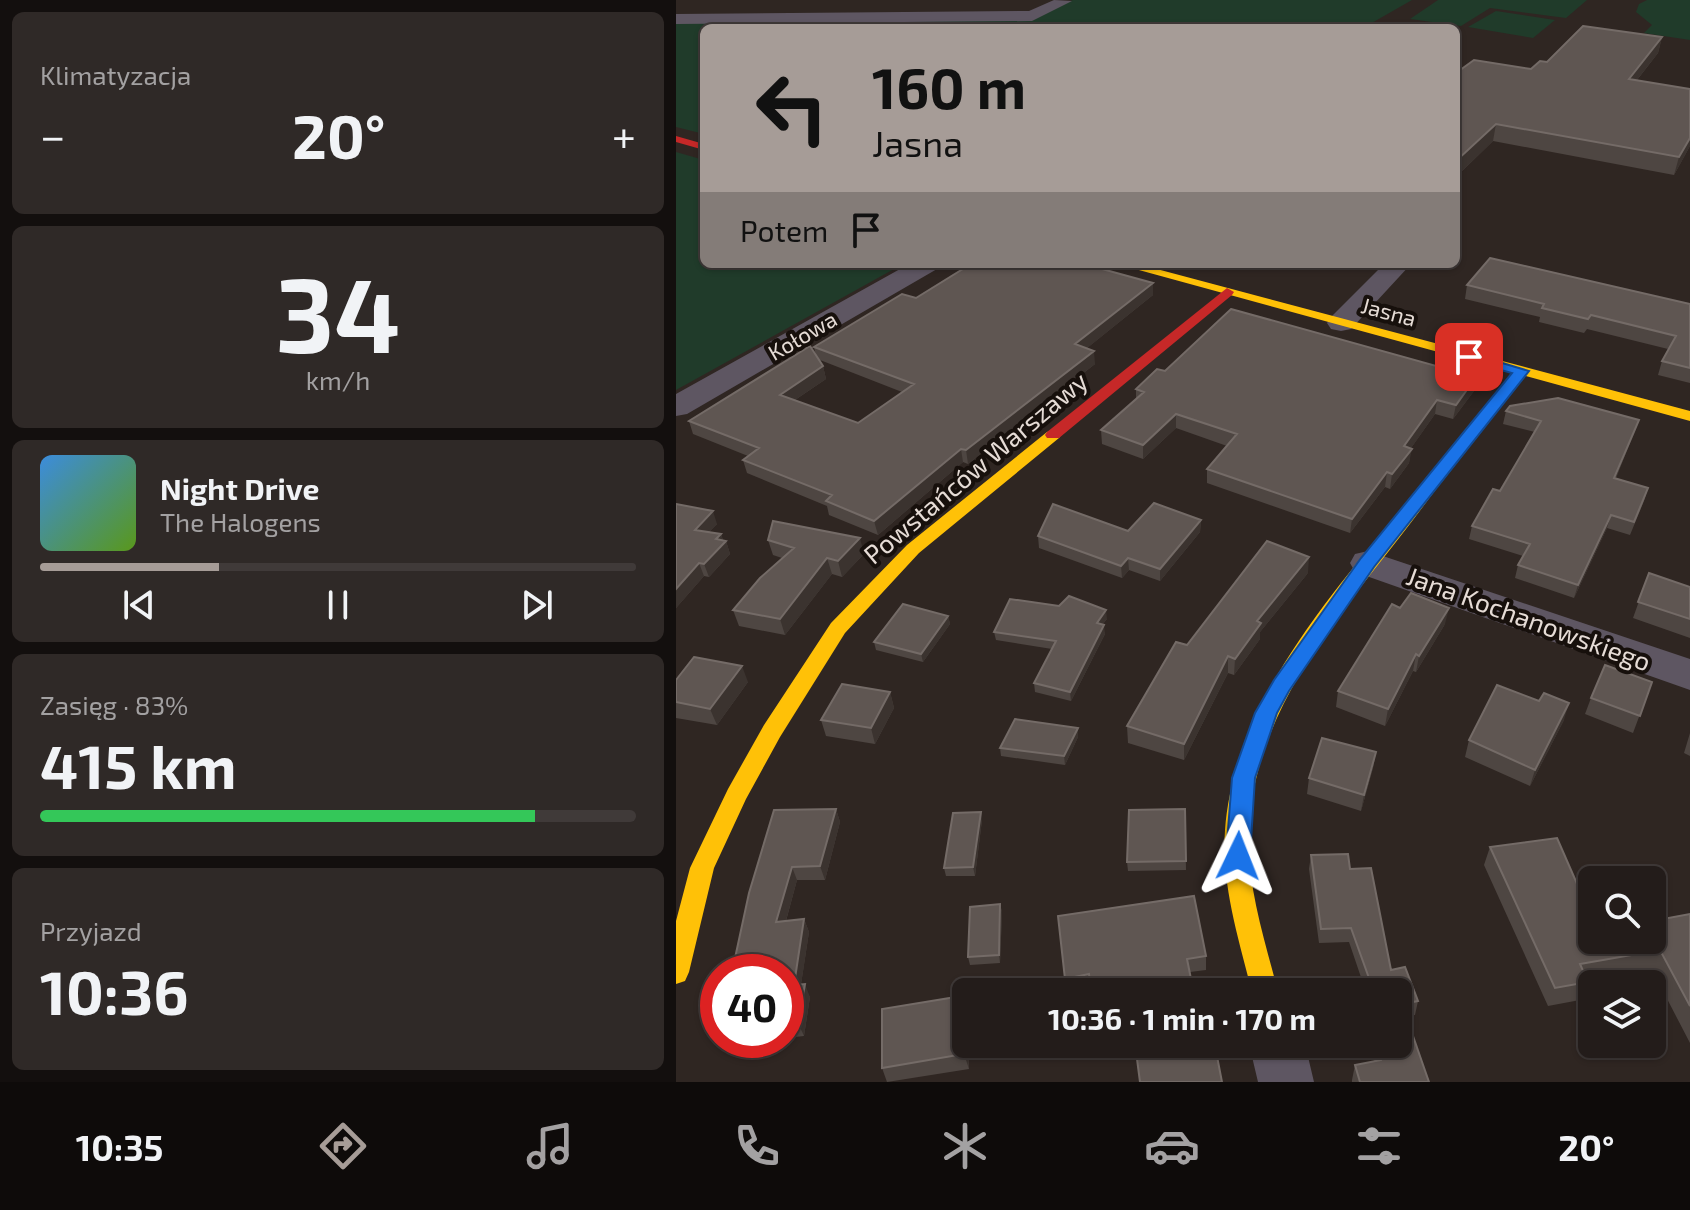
<!DOCTYPE html>
<html lang="pl">
<meta charset="utf-8">
<style>
body{margin:0;font-family:"Exo 2",sans-serif;background:#2f2927;color:#f1f3f6;height:100vh;display:flex;flex-direction:column;font-size:30px;white-space:nowrap}
*{box-sizing:border-box;margin:0}
p{font-size:26px;color:#a3a1a2}
.icon{flex:none;width:44px;height:44px;fill:none;stroke:currentColor;stroke-width:2;stroke-linecap:round;stroke-linejoin:round}
.map{position:relative;flex:1;overflow:hidden}
.panel{display:flex;flex-direction:column;gap:12px;padding:12px;background:#130f0e;width:676px}
.panel>*{flex:none}
.banner{position:absolute;left:24px;top:24px;width:760px;height:244px;border-radius:12px;box-shadow:0 2px 6px #0004,0 0 0 2px #403a39;background:#a69c97;color:#111;overflow:hidden}
.buttons{position:absolute;left:902px;top:866px;display:grid;gap:16px}
.buttons a{display:grid;place-items:center;width:88px;height:88px;border-radius:12px;background:#231c1a;box-shadow:0 2px 6px #0004,0 0 0 2px #403a39;font-size:40px}
.speed{position:absolute;left:24px;top:954px;display:flex;gap:16px;font-size:40px;font-weight:700;text-align:center}
.speed>*{display:grid;place-content:center;width:104px;height:104px;border-radius:50%;background:#231c1a;box-shadow:0 2px 6px #0004,0 0 0 2px #403a39;line-height:1}
.speed .limit{border:12px solid #d22;background:#fff;color:#111}
.pin{position:absolute;display:grid;place-items:center;width:68px;height:68px;color:#fff;margin:-34px;border-radius:16px;box-shadow:0 4px 12px #0006}
.me{position:absolute;width:88px;margin:-44px;rotate:2deg;stroke-linejoin:round;filter:drop-shadow(0 0 6px #0008)}
.turn{display:flex;align-items:center;gap:28px;height:168px;padding:0 40px;font-size:36px}
.turn .icon{width:104px;height:104px;stroke-width:2.5}
.turn b{display:block;font-size:56px;line-height:68px}
.then{display:flex;align-items:center;height:76px;padding:0 40px;background:#0003;gap:16px;font-size:30px}
.big{font-size:60px;font-weight:700;line-height:1.1}
.panel .card{flex:1;display:flex;flex-direction:column;justify-content:center;gap:12px;min-width:0;padding:0 28px;border-radius:12px;background:#2f2927}
.panel .dial{align-items:center;gap:0}
.dial b{font-size:104px;line-height:1}
.song{display:flex;align-items:center;gap:24px}
.cover{width:96px;height:96px;border-radius:12px;background:linear-gradient(135deg,hsl(210 70% 55%),hsl(90 70% 35%))}
.played{height:8px;border-radius:4px;background:linear-gradient(90deg,#a69c97 30%,#403a39 30%)}
.keys{display:flex;justify-content:space-around;direction:ltr}
.heat{display:flex;justify-content:space-between;align-items:center;font-size:44px;direction:ltr}
.charge{height:12px;border-radius:6px;background:linear-gradient(90deg,#34c759 83%,#403a39 0)}
.trip{position:absolute;left:276px;top:978px;width:460px;height:80px;border-radius:12px;background:#231c1a;box-shadow:0 2px 6px #0004,0 0 0 2px #403a39;font-weight:700;line-height:80px;text-align:center}
.tab-bar{display:flex;height:128px;justify-content:space-around;align-items:center;background:#0e0b0a;color:#a3a1a2}
.tab-bar .icon{width:56px;height:56px}
.tab-bar .current{color:#a69c97}
.tab-bar b{font-size:36px;color:#f1f3f6}
main{display:flex;flex:1;min-height:0}
.map>svg:first-child{display:block}
.green{fill:#203b2a}
.lines{fill:none;stroke-linecap:round;stroke-linejoin:round}
.street{fill:#5e5662;fill-rule:evenodd}
.fast{fill:#4caf50;fill-rule:evenodd}
.slow{fill:#ffc107;fill-rule:evenodd}
.jam{fill:#c62828;fill-rule:evenodd}
.wall{fill:#4e4642;fill-rule:evenodd}
.shaded-wall{fill:#3b332f}
.building{fill:#5f5652;stroke:#746b67;stroke-width:2}
.route{fill:#1a73e8;stroke:#114b97;stroke-width:2}
.labels{text-anchor:middle;dominant-baseline:central;stroke-width:8;stroke-linejoin:round;paint-order:stroke}
.far-street-label{font-size:22px;fill:#e6dcd6;stroke:#17100c}
.street-label{font-size:26px;fill:#e6dcd6;stroke:#17100c}
</style>
<main>
<section class="panel">
<div class="card"><p>Klimatyzacja</p>
<div class="heat"><a>−</a><b class="big">20°</b><a>+</a></div>
</div>
<div class="card dial"><b>34</b><p>km/h</p></div>
<div class="card">
<div class="song"><i class="cover"></i><div><b>Night Drive</b><p>The Halogens</p></div></div>
<div class="played"></div>
<div class="keys"><svg class="icon" aria-label="previous" viewBox="0 0 24 24"><path d="M18 5L8 12l10 7zM5 5v14"/></svg><svg class="icon" aria-label="pause" viewBox="0 0 24 24"><path d="M8 5v14M16 5v14"/></svg><svg class="icon" aria-label="next" viewBox="0 0 24 24"><path d="M6 5l10 7-10 7zM19 5v14"/></svg></div>
</div>
<div class="card"><p>Zasięg · 83%</p><b class="big">415 km</b><div class="charge"></div></div>
<div class="card"><p>Przyjazd</p><b class="big">10:36</b></div>
</section>
<div class="map">
<svg width="1014" height="1082" viewBox="0 0 1014 1082">
<rect width="100%" height="100%" fill="#2f2622"/>
<path class="green" d="M397 0H736L687 28H28V134L0 127V22L350 19Z
M762 0H911L890 18 814 8 785 26 734 19Z
M971 0H1014V40L968 33 976 25 960 12 963 4Z
M820 11 879 20 857 38 792 27Z
M0 152 28 160V264H227L0 390Z"/>
<g class="lines">
<path class="street" d="M378 0 396 1 356 21 0 24V14L353 11Z
M233 264H265L261 269 11 414 0 416V394Z
M708 264H735L675 329 665 331 655 329 651 323 655 317Z
M692 551 1014 659V690L679 572 674 563 679 554Z
M573 1044H629L638 1082H582Z"/>
<path class="fast" d="M846 367 853 371 851 374 754 497H742L739 493 742 489 841 368Z"/>
<path class="slow" d="M441 264H462L1014 411V421Z
M377 430 383 432 385 435 383 438 243 553 169 633 104 737 70 799 38 868 13 972 9 981 0 984V921L14 868 52 789 88 725 155 623 231 545 371 432Z
M748 488 757 493C683 596 579 695 573 830 570 885 589 940 602 992H576C563 940 545 884 549 830 559 697 662 587 742 489Z"/>
<path class="jam" d="M0 136 28 144V150L0 142Z
M551 288 558 292 556 295 383 438H371L369 435 371 432Z"/>
</g>
<path class="wall" d="M986 37 982 53 961 80 1014 89V146L998 175 817 141 780 177V73L855 69 871 62Z
M477 283V295L411 348 419 364 292 464 287 462 202 535 153 515 151 506 71 473 67 460 72 456 17 434 13 421 140 356 138 347 240 298ZM144 360 226 392 182 423 119 400 150 379 147 366Z
M791 285 1014 304V383L982 375 986 361 992 349 911 329 908 333 863 322 864 317 789 299Z
M489 371 798 391 777 419 759 414 735 448 733 463 714 489 709 487 674 533 531 483V469L551 446 500 428 467 459 426 444 425 430 460 399V389Z
M830 411 963 420 940 478 972 488 968 501 954 535 931 528 898 598 839 578 842 565 847 556 793 539 796 526 824 491 859 432 827 424Z
M0 504 41 524 33 532 45 534 47 540 50 541 54 554 33 577 28 576 0 608Z
M525 520 524 532 484 581 453 570 446 578 363 548 362 536 452 531Z
M92 540 188 554 166 577 156 574 109 635 63 626 57 610 106 558 97 555Z
M632 573 584 632V639L558 675 552 673 508 760 452 743 451 726 511 645Z
M973 573 1014 587V638L957 618Z
M272 616 274 624 247 662 200 650 198 642Z
M431 619 426 625 429 634 395 701 359 692 358 683 376 649 320 640 318 632Z
M769 624 740 672 737 671 709 726 660 707 662 691Z
M0 680 72 682 41 725 0 718Z
M976 682 957 733 909 714 915 698Z
M214 692 218 708 199 744 150 736 145 720Z
M888 720 854 786 789 757 793 740Z
M1014 733V756L1008 753Z
M402 737 389 765 325 756 324 748Z
M700 752 697 768 685 811 631 794 633 778Z
M160 809 164 822 149 880H121L110 921 128 919 133 932 125 984 134 997 128 1036 110 1038V972L73 893Z
M509 809 510 870 452 871 451 862Z
M306 820 299 876H270L268 868Z
M814 847 916 940 1014 914V1043L975 968 911 979 912 982 904 1000 872 1006 808 865Z
M635 855 674 869 715 970 742 1001 739 1015 724 1017 722 1028V992H690L673 942 643 943 633 869Z
M324 904 326 912 324 963 294 965 292 957Z
M382 916 530 956V970L514 972 516 992H415L414 988 390 992Z
M290 1012 293 1069 211 1082 206 1068Z
M58 1040H89L60 1043Z
M700 1044H722L753 1082H676V1080L679 1065 698 1061 697 1057Z"/>
<path class="shaded-wall" d="M986 37 982 53 949 95 953 79Z
M820 124 817 141 780 177V161Z
M1014 138V146L998 175 1003 157Z
M477 283V295L400 357 399 344Z
M418 351 419 364 292 464 290 450Z
M147 366 150 379 107 408 104 395Z
M800 377 798 391 777 419 780 405Z
M761 400 759 414 726 461 728 446Z
M500 414V428L467 459V445Z
M963 420 959 432 934 491 938 478Z
M285 449 287 462 202 535 198 521Z
M736 449 733 463 714 489 716 474Z
M711 472 709 487 674 533 676 519Z
M37 511 41 524 24 542 19 530Z
M935 515 931 528 898 598 902 585Z
M525 520 524 532 484 581V569Z
M45 534 48 543 50 541 54 554 33 577 28 564 40 539Z
M184 538 188 554 166 577 162 561Z
M633 557 632 573 584 632V639L558 675 559 659 581 621Z
M151 558 156 574 109 635 104 619Z
M452 558 453 570 446 578 445 566Z
M23 563 28 576 0 608V589Z
M773 608 769 624 740 672 743 656Z
M430 610 431 619 421 631V623Z
M272 616 274 624 247 662 245 654Z
M428 625 429 634 395 701 394 692Z
M740 654 737 671 709 726 712 709Z
M552 656V673L508 760V744Z
M66 666 72 682 41 725 34 709Z
M214 692 218 708 199 744 195 728Z
M893 703 888 720 854 786 859 770Z
M402 728V737L389 765 388 756Z
M700 752 697 768 685 811 688 795Z
M160 809 164 822 149 880 144 866Z
M305 812 306 820 299 876 297 867Z
M116 867 121 880 106 935 100 922Z
M324 904 326 912 324 963 323 955Z
M128 919 133 932 123 998 118 985Z
M129 984 134 997 128 1036 122 1023Z
M286 996 290 1012V1044H291L293 1069 288 1054Z"/>
<path class="building" d="M907 26 986 37 953 79 1014 89V138L1003 157 820 124 780 161V73L798 60 855 69 864 61 871 62Z
M814 258 1014 304V368L986 361 1000 336 915 315 912 319 866 308 868 304 791 285Z
M295 264H408L477 283 399 344 418 351 290 450 285 449 198 521 150 501 156 495 67 460 83 448 13 421 134 346 147 366 104 395 182 423 238 384 138 347 226 294 240 298Z
M555 309 800 377 780 405 761 400 728 446 736 449 716 474 711 472 676 519 531 469 561 434 500 414 467 445 425 430 468 392 460 389 481 369 489 371Z
M882 398 963 420 938 478 972 488 958 522 935 515 902 585 842 565 854 544 796 526 817 489 824 491 865 421 830 411 834 406Z
M478 503 525 520 484 569 452 558 445 566 362 536 377 504 452 531Z
M0 504 37 511 19 530 45 534 40 539 50 541 28 564 23 563 0 589Z
M97 521 184 538 162 561 151 558 104 619 57 610 84 578 118 548 92 540Z
M591 541 633 557 581 621 585 623 559 659 552 656 508 744 451 726 500 642 511 645Z
M973 573 1014 587V619L962 602Z
M735 593 773 608 743 656 740 654 712 709 662 691 716 604 724 608Z
M393 596 430 610 421 623 428 625 394 692 358 683 380 641 318 632 334 599 383 606Z
M227 604 272 616 245 654 198 642Z
M18 657 66 666 34 709 0 702V680Z
M929 665 976 682 964 716 915 698Z
M166 684 214 692 195 728 145 720Z
M821 685 863 701 868 693 893 703 859 770 793 740Z
M339 719 402 728 388 756 324 748Z
M646 738 700 752 688 795 633 778Z
M160 809 144 866 116 867 100 922 128 919 118 985 129 984 122 1023 110 1024V972H56L73 893 98 810Z
M509 809 510 861 451 862 453 810Z
M305 812 297 867 268 868 277 813Z
M881 838 916 918V940H976V921L1014 914V1006L984 950 904 964 912 982 879 988 814 847Z
M672 854 674 869 695 868 715 970 729 967 742 1001 722 1005V992H698L675 928 645 929 635 855Z
M518 896 530 956 511 959 516 984 472 992H415L413 974 389 979 382 916Z
M324 904 323 955 292 957 294 907Z
M286 996 288 1054 206 1068V1009Z
M737 1036 753 1082H684L679 1065 705 1060 701 1044H722V1038Z
M539 1046 546 1082H464L461 1059Z"/>
<path class="route" d="M793 353 853 371 698 567 613 691 601 713 579 778 574 856 571 863 562 866 553 863 550 856 556 778 579 713 598 680 685 558 836 373 788 360V354Z"/>
<g class="labels">
<g class="far-street-label">
<text transform="translate(713 311) rotate(15)">Jasna</text>
<text transform="translate(126 335) rotate(-30)">Kołowa</text>
</g>
<g class="street-label">
<text transform="translate(299 467) rotate(-40)">Powstańców Warszawy</text>
<text transform="translate(853 618) rotate(20)">Jana Kochanowskiego</text>
</g>
</g>
</svg>
<div class="buttons">
<a><svg class="icon" aria-label="search" viewBox="0 0 24 24"><circle cx="10" cy="10" r="6"/><path d="M15 15l6 6"/></svg></a>
<a><svg class="icon" aria-label="layers" viewBox="0 0 24 24"><path d="M12 4l9 5-9 5-9-5zM3 14l9 5 9-5"/></svg></a>
</div>
<div class="speed"><div class="limit">40</div></div>
<div class="pin" style="left:793px;top:357px;background:#d93025"><svg class="icon" aria-label="arrive" viewBox="0 0 24 24"><path d="M6 21V4h12l-3 4 3 4H6"/></svg></div>
<svg class="me" style="left:562px;top:856px" viewBox="-20 -20 40 40"><path d="M0-17L14 15 0 8-14 15z" fill="#1a73e8" stroke="#fff" stroke-width="4"/></svg>
<div class="trip">10:36 · 1 min · 170 m</div>
<div class="banner">
<div class="turn"><svg class="icon" aria-label="left" viewBox="0 0 24 24"><path d="M17 20v-9H6M10 6l-5 5 5 5"/></svg><div><b>160 m</b>Jasna</div></div>
<div class="then">Potem<svg class="icon" aria-label="arrive" viewBox="0 0 24 24"><path d="M6 21V4h12l-3 4 3 4H6"/></svg></div>
</div>
</div>
</main>
<nav class="tab-bar">
<b>10:35</b>
<svg class="icon current" aria-label="directions" viewBox="0 0 24 24"><path d="M12 3l9 9-9 9-9-9zM9 14v-3h6M13 9l2 2-2 2"/></svg>
<svg class="icon" aria-label="music" viewBox="0 0 24 24"><path d="M9 18V5l10-2v13"/><circle cx="6" cy="18" r="3"/><circle cx="16" cy="16" r="3"/></svg>
<svg class="icon" aria-label="phone" viewBox="0 0 24 24"><path d="M5 4h4l2 5-3 2q2 4 5 5l2-3 5 2v4C11 20 4 13 5 4z"/></svg>
<svg class="icon" aria-label="climate" viewBox="0 0 24 24"><path d="M12 3v18M4 7l16 10M4 17L20 7"/></svg>
<svg class="icon" aria-label="car" viewBox="0 0 24 24"><path d="M5 17H2v-5l4-1 3-4h7l3 4 3 1v5h-3M9 17h6M6 11h13"/><circle cx="7" cy="17" r="2"/><circle cx="17" cy="17" r="2"/></svg>
<svg class="icon" aria-label="filters" viewBox="0 0 24 24"><path d="M4 7h16M4 17h16"/><circle cx="9" cy="7" r="2"/><circle cx="15" cy="17" r="2"/></svg>
<b>20°</b>
</nav>
